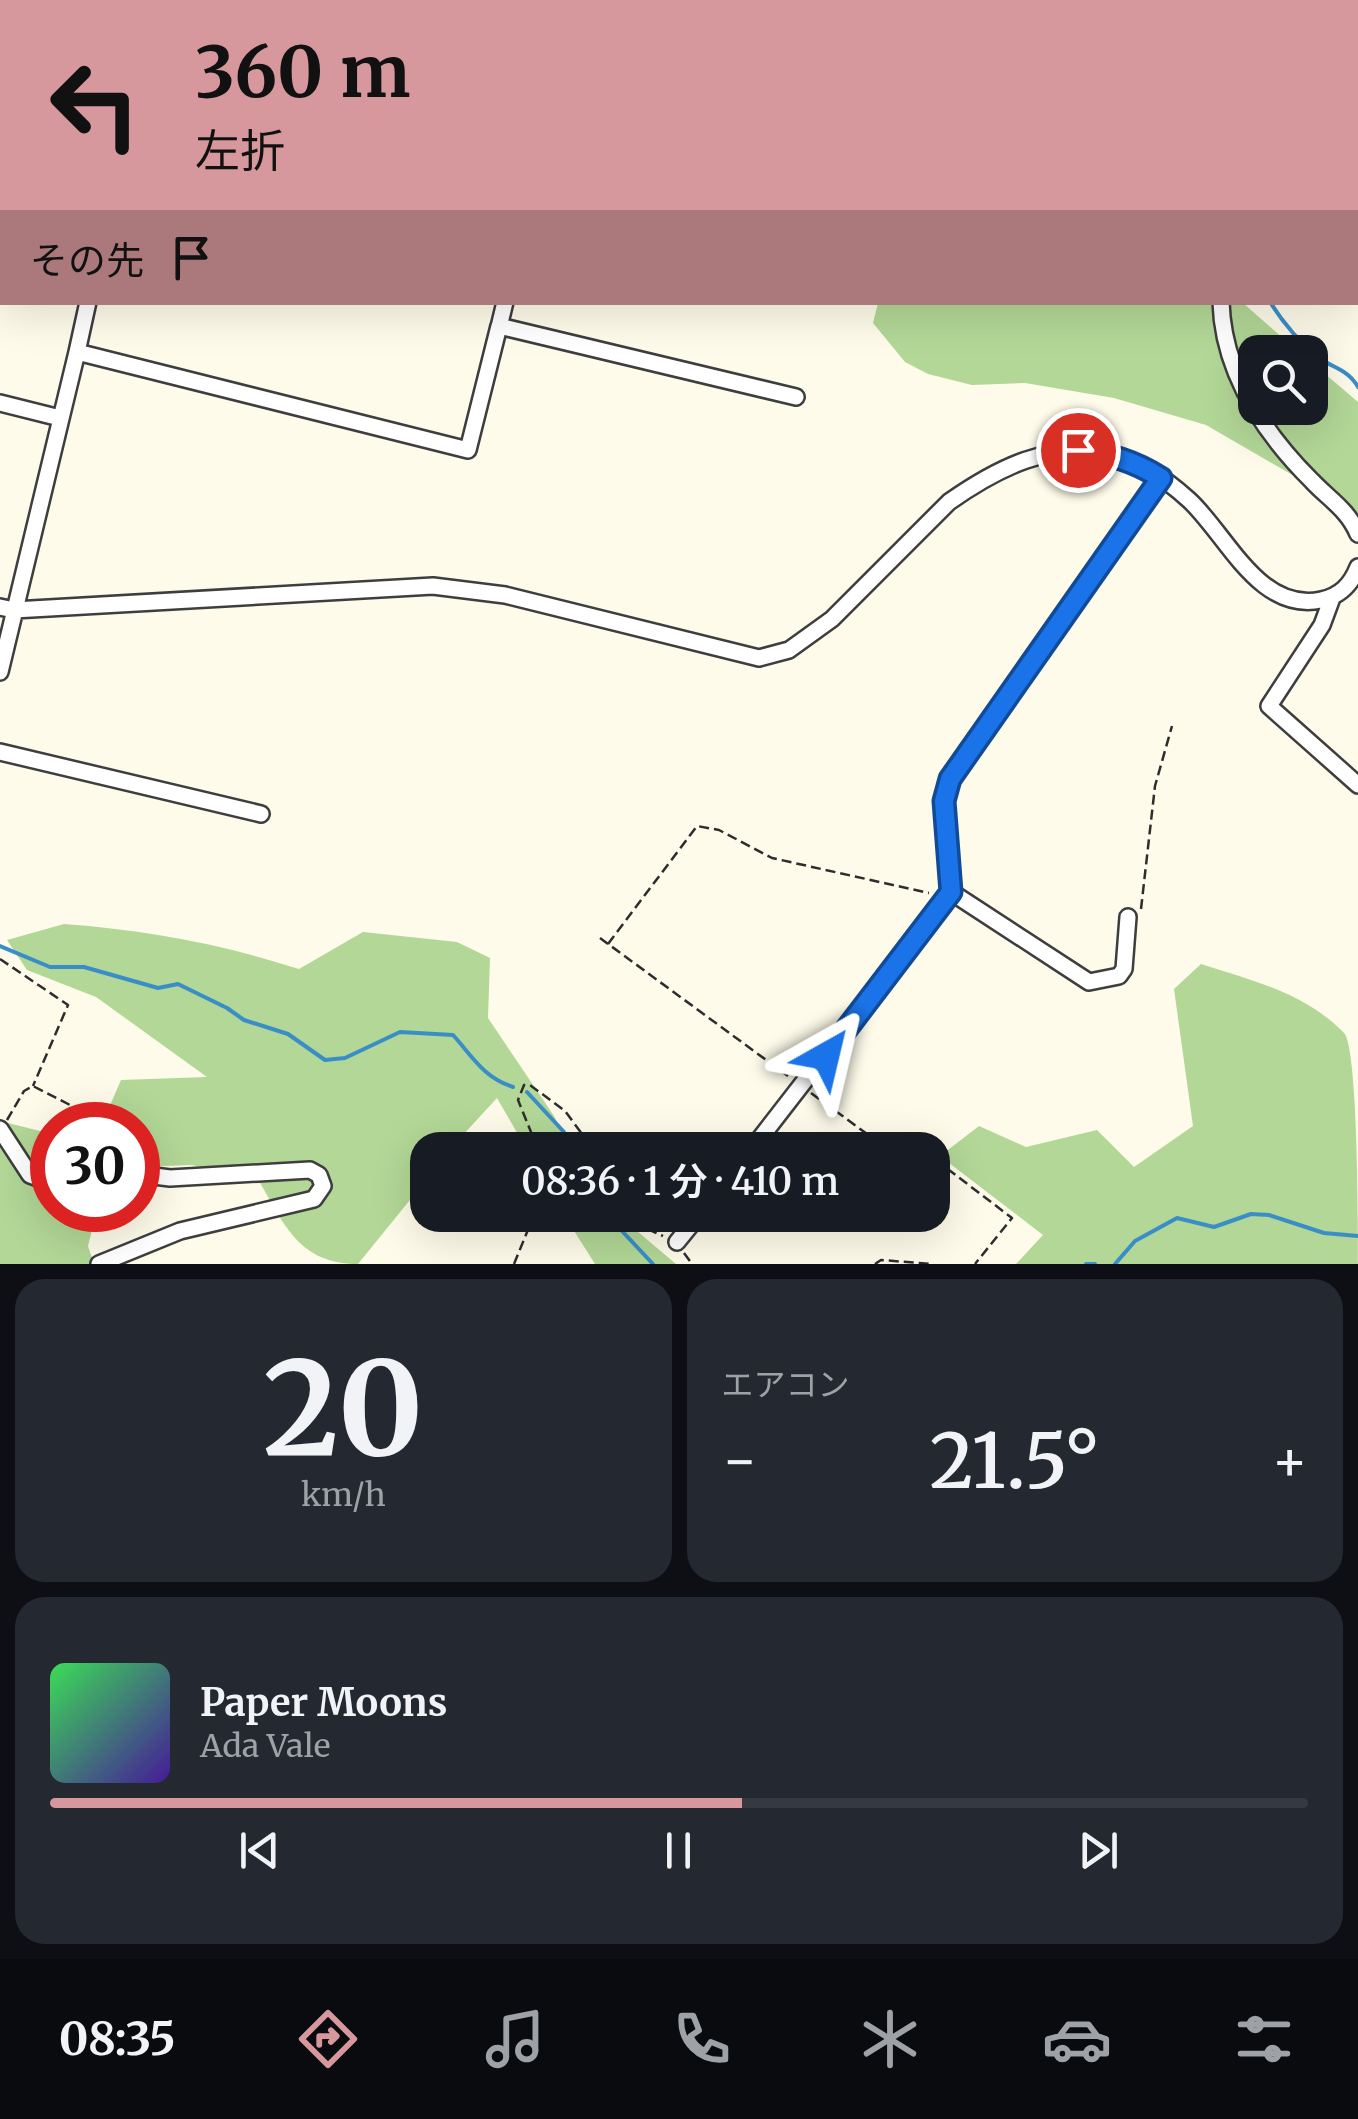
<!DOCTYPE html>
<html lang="ja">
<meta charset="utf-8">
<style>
body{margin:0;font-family:Merriweather,"Noto Sans JP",serif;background:#242831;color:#f1f3f6;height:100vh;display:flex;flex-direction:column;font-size:38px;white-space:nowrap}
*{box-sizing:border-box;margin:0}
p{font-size:32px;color:#9ea1a6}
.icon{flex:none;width:55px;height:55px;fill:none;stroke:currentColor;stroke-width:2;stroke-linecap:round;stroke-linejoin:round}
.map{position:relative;height:1264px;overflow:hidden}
.sheet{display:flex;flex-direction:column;gap:15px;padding:15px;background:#0d0f14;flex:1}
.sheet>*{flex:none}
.banner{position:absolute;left:0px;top:0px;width:1360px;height:305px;box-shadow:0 10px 40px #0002;background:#d6989c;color:#111;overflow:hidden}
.fabs{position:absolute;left:1238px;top:335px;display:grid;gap:20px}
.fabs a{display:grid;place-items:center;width:90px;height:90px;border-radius:20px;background:#171b24;box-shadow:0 10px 40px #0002;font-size:50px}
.speed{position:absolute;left:30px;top:1102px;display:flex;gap:20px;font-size:50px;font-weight:700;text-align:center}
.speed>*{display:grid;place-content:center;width:130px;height:130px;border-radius:50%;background:#171b24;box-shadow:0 10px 40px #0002;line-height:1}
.speed .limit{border:15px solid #d22;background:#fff;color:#111}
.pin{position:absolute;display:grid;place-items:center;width:85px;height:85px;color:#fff;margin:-42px;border:5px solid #fff;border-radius:50%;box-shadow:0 2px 10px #0007}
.me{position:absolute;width:110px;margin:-55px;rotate:37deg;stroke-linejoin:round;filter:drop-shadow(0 0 8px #0008)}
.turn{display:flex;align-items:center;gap:35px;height:210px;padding:0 30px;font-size:45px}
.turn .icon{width:130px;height:130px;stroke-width:2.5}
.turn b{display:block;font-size:70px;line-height:85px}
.then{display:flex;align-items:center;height:95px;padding:0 30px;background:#0003;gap:20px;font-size:38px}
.big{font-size:75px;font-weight:600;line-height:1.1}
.sheet .tile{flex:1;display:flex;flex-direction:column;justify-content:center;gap:15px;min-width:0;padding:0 35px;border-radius:30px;background:#242831}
.sheet .dial{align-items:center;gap:0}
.dial b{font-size:130px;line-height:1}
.song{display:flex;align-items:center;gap:30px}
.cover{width:120px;height:120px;border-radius:15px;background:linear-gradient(135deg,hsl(130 70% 55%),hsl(260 70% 35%))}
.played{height:10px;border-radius:5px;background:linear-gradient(90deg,#d6989c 55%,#363941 55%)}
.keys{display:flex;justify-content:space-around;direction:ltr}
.heat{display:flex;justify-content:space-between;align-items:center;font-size:55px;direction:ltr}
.sheet .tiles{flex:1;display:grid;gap:15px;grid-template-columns:1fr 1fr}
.tile:last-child{grid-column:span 2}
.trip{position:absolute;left:410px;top:1132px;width:540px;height:100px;border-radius:30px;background:#171b24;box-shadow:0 10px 40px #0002;font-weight:600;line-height:100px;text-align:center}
.tab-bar{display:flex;height:160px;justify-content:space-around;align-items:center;background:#090b0e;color:#9ea1a6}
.tab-bar .icon{width:70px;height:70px}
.tab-bar .current{color:#d6989c}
.tab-bar b{font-size:45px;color:#f1f3f6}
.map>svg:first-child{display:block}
.forest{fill:#b2d796}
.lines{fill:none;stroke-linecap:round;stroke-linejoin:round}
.stream{stroke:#3a8ec8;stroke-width:4}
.minor-casing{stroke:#3e3e3e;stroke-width:20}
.path{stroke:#2d2d2d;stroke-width:2.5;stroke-dasharray:10 5;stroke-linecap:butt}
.minor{stroke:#fff;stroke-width:15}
.route-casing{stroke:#114b97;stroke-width:25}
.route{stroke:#1a73e8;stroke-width:18}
</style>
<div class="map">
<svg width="1358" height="1264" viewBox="0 0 1358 1264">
<rect width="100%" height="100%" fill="#fefbea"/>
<path class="forest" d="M138 0H941L943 2H139Z
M878 303H1243L1299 352H1255V408H1310V361L1358 402V513L1206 425 1114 398 1025 383 972 385 928 374 905 362 873 323Z
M64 924C145 930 222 944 299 969L363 932 457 942 490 958 488 1018 554 1116 571 1150H527L497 1098 449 1150H428L427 1179 358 1264C300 1264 285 1226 259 1181L192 1165 138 1167V1125H87L111 1103 121 1080 207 1077 96 997 27 970 7 940Z
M1201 964C1253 981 1306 993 1345 1034 1358 1057 1358 1224 1358 1264H1016L1043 1235 940 1156 979 1126 1026 1147 1097 1130 1134 1167 1193 1126 1174 989Z
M0 1121 52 1134V1210H97L88 1246 94 1264H0Z
M564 1215H618L676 1264H595Z"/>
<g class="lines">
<path class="stream" d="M1184 0V2
M1270 302C1284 324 1299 342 1319 358 1333 368 1349 370 1358 387
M0 946 50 967H84L158 988 178 984 227 1008 244 1020 288 1034 325 1060 345 1058 400 1032 453 1035C473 1057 483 1077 513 1087
M527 1092 564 1132V1150
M607 1215 653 1264
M1086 1264H1095
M1115 1264 1135 1241 1177 1218 1214 1227 1251 1214 1269 1215 1324 1233 1358 1236"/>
<g class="minor-casing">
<path id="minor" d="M1221 302C1223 372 1264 433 1312 481 1330 500 1348 510 1358 534
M499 327 505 302
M77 352 88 302
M0 403 60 418
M1332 598 1322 625 1269 706 1358 785
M0 607 14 610 433 586 505 595 759 658 789 650 832 619 949 502C996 469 1051 440 1111 454 1140 461 1167 480 1189 500 1227 535 1259 613 1321 600 1340 596 1351 585 1358 567
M0 672 77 352 468 450 499 326 796 397
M0 752 261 814
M951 892 1089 982 1119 976 1124 969 1128 917
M0 1129 30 1175 52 1183
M751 1150 951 892 944 801 950 779 1161 478
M677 1242 699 1215
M99 1264 180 1231 314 1199 323 1186 319 1175 310 1170 170 1178 138 1174"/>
</g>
<path class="path" d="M1335 0 1337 2
M1358 30V31
M1358 65V64
M1141 909 1155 786 1172 726
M600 938 788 1076
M608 944 697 826 719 830 772 858 929 893
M0 959 68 1005 33 1086
M811 1093 889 1150
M7 1120 24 1091 33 1086 109 1125
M138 1140 140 1141
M532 1150 531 1132 518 1100 524 1085H530L565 1111 594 1150
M932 1172 949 1170 1012 1218 975 1264
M640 1215 652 1231 663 1236
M684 1253 692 1264
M514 1264 534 1215
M875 1264 881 1260 932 1264"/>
<use href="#minor" class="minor"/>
</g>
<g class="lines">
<g class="route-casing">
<path id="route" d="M826 1056 951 892 944 801 950 779 1161 478C1134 461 1110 454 1078 450"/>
</g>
<use href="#route" class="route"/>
</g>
</svg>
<div class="fabs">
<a><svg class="icon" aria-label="search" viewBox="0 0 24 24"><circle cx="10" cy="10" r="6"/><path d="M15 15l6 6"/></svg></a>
</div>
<div class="speed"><div class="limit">30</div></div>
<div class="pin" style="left:1078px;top:450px;background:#d93025"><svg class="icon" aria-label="arrive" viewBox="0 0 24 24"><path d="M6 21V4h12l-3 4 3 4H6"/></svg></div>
<svg class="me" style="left:826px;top:1056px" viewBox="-20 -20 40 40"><path d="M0-17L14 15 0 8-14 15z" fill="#1a73e8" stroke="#fff" stroke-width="4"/></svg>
<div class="trip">08:36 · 1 分 · 410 m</div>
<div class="banner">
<div class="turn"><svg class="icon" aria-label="left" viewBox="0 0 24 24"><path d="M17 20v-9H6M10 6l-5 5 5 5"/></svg><div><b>360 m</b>左折</div></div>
<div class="then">その先<svg class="icon" aria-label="arrive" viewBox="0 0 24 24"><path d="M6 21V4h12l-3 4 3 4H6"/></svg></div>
</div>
</div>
<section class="sheet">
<div class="tiles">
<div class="tile dial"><b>20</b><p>km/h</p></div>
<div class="tile"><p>エアコン</p>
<div class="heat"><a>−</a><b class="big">21.5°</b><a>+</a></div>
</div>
<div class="tile">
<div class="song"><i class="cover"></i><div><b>Paper Moons</b><p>Ada Vale</p></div></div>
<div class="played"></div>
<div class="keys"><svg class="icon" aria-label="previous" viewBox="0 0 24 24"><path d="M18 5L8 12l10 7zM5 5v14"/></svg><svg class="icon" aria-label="pause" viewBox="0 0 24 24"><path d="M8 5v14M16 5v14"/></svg><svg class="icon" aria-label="next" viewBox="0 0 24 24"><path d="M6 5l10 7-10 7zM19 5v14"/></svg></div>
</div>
</div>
</section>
<nav class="tab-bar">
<b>08:35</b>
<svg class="icon current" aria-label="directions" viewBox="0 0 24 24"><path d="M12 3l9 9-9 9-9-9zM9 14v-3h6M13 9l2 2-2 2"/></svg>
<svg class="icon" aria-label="music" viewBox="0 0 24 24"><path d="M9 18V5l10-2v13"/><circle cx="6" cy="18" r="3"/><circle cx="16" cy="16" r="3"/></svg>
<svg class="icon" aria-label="phone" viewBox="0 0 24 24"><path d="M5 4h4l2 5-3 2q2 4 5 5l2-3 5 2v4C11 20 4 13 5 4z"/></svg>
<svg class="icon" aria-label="climate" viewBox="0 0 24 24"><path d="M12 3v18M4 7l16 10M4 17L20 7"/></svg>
<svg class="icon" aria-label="car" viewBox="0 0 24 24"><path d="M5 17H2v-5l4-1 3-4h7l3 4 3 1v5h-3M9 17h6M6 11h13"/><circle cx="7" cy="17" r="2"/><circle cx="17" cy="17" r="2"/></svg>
<svg class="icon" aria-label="filters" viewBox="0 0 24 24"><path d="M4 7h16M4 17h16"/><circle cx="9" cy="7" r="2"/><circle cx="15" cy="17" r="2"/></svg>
</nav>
